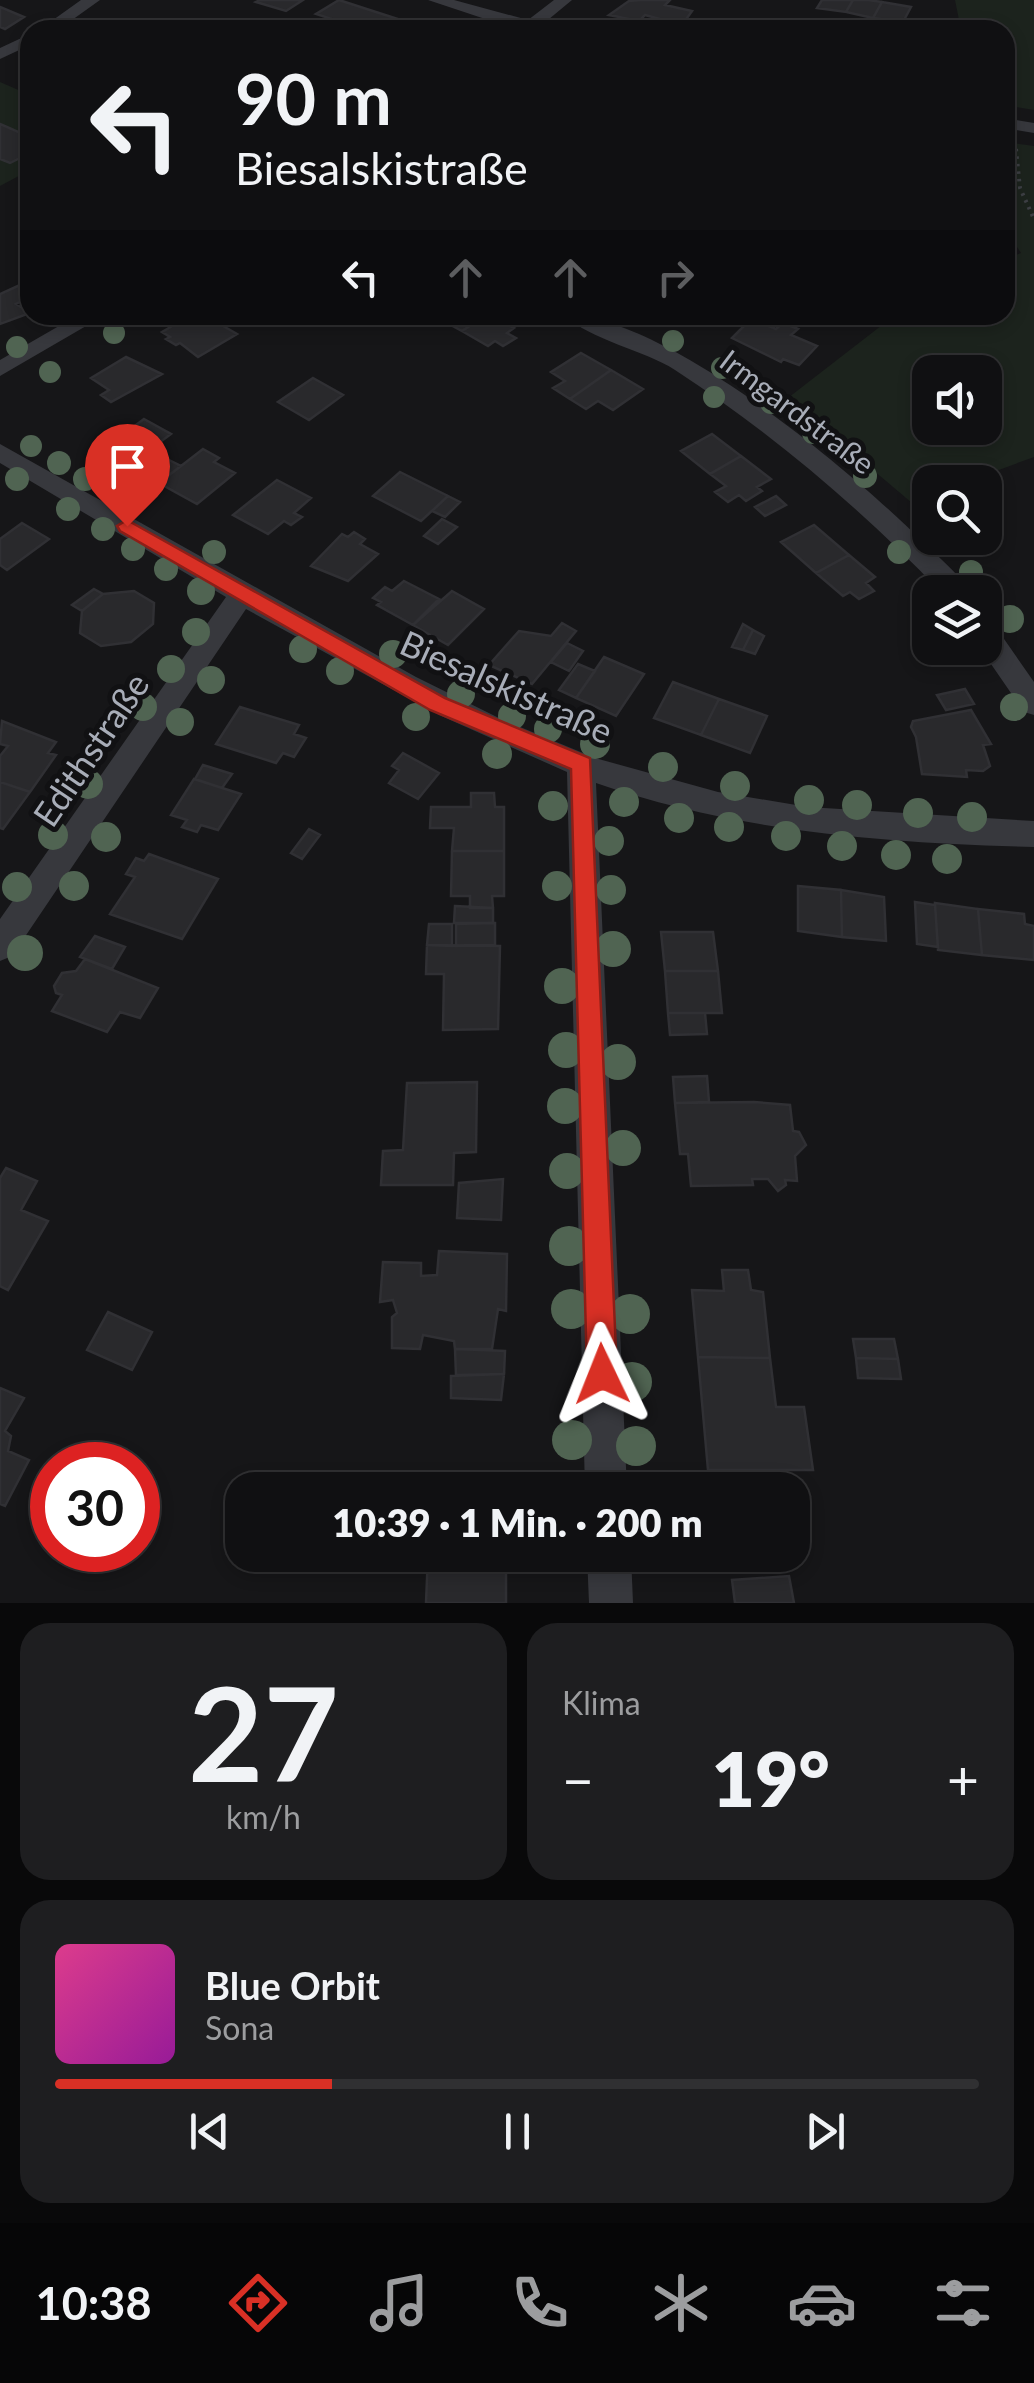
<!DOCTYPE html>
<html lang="de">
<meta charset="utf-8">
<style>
body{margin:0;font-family:Lato,sans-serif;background:#1e1e20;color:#f1f3f6;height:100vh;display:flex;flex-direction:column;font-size:38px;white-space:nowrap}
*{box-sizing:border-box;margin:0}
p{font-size:32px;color:#9c9d9f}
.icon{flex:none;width:55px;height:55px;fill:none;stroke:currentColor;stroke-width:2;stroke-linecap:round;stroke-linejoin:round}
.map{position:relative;height:1603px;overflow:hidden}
.details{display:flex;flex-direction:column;gap:20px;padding:20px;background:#09090a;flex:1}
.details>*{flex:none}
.banner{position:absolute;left:20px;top:20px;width:995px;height:305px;border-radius:30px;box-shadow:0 5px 15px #0003,0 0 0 2px #303032;background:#101012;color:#f1f3f6;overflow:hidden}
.fabs{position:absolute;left:912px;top:355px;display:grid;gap:20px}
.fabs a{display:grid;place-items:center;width:90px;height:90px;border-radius:20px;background:#101012;box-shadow:0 5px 15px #0003,0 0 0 2px #303032;font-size:50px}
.speed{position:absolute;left:30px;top:1442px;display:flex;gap:20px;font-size:50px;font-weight:700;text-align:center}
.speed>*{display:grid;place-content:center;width:130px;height:130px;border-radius:50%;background:#101012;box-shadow:0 5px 15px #0003,0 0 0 2px #303032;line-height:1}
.speed .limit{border:15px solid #d22;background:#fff;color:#111}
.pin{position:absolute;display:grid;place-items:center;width:85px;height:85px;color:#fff;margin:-102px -42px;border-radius:50% 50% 50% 0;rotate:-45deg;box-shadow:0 0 10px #0007}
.pin .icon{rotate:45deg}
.me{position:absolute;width:110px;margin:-55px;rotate:358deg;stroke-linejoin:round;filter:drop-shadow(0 0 8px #0008)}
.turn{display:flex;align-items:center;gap:35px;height:210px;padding:0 50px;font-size:45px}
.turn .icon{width:130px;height:130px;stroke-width:2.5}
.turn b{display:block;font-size:70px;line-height:85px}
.lanes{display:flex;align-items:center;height:95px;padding:0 50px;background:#0003;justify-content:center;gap:50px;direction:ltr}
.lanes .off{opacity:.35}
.big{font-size:75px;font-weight:800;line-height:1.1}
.details .card{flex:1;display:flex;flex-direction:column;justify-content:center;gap:15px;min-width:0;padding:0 35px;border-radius:30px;background:#1e1e20}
.details .dial{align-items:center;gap:0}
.dial b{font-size:130px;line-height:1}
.song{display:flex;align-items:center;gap:30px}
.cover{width:120px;height:120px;border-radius:15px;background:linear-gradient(135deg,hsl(330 70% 55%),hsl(300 70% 35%))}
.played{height:10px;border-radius:5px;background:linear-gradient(90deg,#d93025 30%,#303032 30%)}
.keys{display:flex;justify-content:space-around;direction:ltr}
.heat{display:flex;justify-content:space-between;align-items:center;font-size:55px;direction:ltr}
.details .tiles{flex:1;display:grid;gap:20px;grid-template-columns:1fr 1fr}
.card:last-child{grid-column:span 2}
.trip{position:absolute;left:225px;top:1472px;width:585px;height:100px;border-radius:30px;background:#101012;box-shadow:0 5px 15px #0003,0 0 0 2px #303032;font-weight:800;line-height:100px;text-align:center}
.tabs{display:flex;height:160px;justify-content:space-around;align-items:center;background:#060607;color:#9c9d9f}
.tabs .icon{width:70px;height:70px}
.tabs .active{color:#d93025}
.tabs b{font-size:45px;color:#f1f3f6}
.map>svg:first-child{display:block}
.green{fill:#1c231d;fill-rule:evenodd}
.building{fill:#29292c;stroke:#303034;stroke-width:2.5}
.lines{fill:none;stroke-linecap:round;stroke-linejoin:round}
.path{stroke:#3d3f44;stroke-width:4;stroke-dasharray:2.5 5;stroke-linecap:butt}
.street{fill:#37383d;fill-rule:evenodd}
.tree{fill:#506452}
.route{fill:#d93025;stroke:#8d1f18;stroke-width:2.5}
.labels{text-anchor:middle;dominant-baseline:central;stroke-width:10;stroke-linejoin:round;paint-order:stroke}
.far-street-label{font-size:30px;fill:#a8adb8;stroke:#111113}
.street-label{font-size:35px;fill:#a8adb8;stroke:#111113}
</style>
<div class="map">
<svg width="1034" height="1603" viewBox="0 0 1034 1603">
<rect width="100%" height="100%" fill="#161618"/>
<path class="green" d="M955 0H1034V110L1005 105V30H961Z
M0 82 30 95V170L0 186Z
M1005 142 1034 146V457L966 482H930V496L912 503 847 448 784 401 895 315H1005V259L1021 253 1005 229ZM930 372H985V428H930Z"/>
<path class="building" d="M260 0H303L286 11 256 2Z
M339 0 410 23 411 30H365L316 14Z
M640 0H670L665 5 692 11 682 25 645 15 639 21 609 15 629 1Z
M822 0H853L846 12 817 8Z
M853 0H868L882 2 873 18 846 12Z
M882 2 911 7 903 22 873 18Z
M0 7 24 17 5 29 0 27Z
M0 124 30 137V153L10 163 0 159Z
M20 285 30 291V297L16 304 30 313 0 324V294Z
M191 315H204L237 334 198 357 180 343 176 345 166 339 170 337 162 332Z
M449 315H487L462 331 442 320Z
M487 315 514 328 507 333 516 338 503 346 495 341 488 346 462 331Z
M751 319 776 329 783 323 798 329 791 335 817 346 799 365 783 359 781 362 732 338Z
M581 353 611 370 570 399 553 388 565 381 551 372Z
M126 357 162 374 111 402 101 395 109 390 91 378Z
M611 370 643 389 613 410 598 401 586 409 570 399Z
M313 378 343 395 309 420 278 402Z
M144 419 171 434 136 460 109 445Z
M712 434 741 456 710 474 681 451Z
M203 449 219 458 214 462 235 473 197 504 159 483Z
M741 456 771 479 757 487 762 491 746 501 739 495 728 502 715 492 726 486 710 474Z
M169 460 181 466 158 483 146 476Z
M400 472 448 496 421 521 373 496Z
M277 480 311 498 294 513 302 517 291 525 284 521 268 534 233 515Z
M448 496 460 502 445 517 432 511Z
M776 496 786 505 765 516 755 507Z
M442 519 457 527 438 544 424 536Z
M22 523 49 539 7 570 0 565V539Z
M814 525 849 555 816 573 781 542Z
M354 532 365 539 360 544 378 554 348 581 311 566 342 534 348 537Z
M849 555 875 577 866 583 874 591 859 599 850 592 843 596 816 573Z
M404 581 439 599 413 625 377 605 381 602 373 598 385 587 392 591Z
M94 589 103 594 82 611 72 605Z
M134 591 154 603 153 624 131 642 101 646 80 633 82 611 103 594Z
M452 591 484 609 448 645 413 625Z
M562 623 576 631 532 684 489 665 519 631 551 636Z
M743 624 753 630 743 650 732 647Z
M753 630 764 636 755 654 743 650Z
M567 643 583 651 569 671 551 662Z
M604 657 644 674 616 716 576 698Z
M578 664 595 671 576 698 559 690Z
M673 682 719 699 701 735 654 718Z
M965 689 974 704 946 710 937 695Z
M719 699 767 716 750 753 701 735Z
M240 707 299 725 294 734 306 738 294 757 283 753 276 763 216 744Z
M971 710 991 744 983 745 990 766 983 771 966 770 967 777 922 774 916 737 911 727 913 721Z
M2 721 56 742 48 753 56 755 30 792 0 782V756L8 746 0 744Z
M403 753 439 773 418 799 389 783 399 770 392 766Z
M203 765 232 774 222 788 195 779Z
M194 779 241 794 218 830 201 825 197 832 182 827 187 820 171 815Z
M0 782 30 792 3 829 0 828Z
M471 793H494L495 807H504V851H452L454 828H430L431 807H471Z
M309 829 320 835 302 859 291 853Z
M452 851H504V896H492L493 908H470V896H451Z
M149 854 218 879 182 939 110 914 135 877 126 874 136 858 144 861Z
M798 886 841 890 842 937 798 931Z
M841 890 884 897 886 941 842 937Z
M915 902 935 905 938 947 917 944Z
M935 903 978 909 982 955 938 950Z
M455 906 493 908V923H454Z
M978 909 1024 914 1025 924 1034 926V960L982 955Z
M495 923V945L456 946V924Z
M429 924H452V946L427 945Z
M661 932H713L718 971H665Z
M95 936 125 947 112 969 80 957Z
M427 945 500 946 498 1029 443 1030 444 974H426Z
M85 959 158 988 140 1018 120 1012 107 1032 52 1011 62 995 56 993 54 986 62 973 76 971Z
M665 971H718L722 1013H668Z
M668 1013H705L707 1034 670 1035Z
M707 1076 709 1102 675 1103 673 1077Z
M477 1082 476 1152 454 1153 453 1185H381L383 1151 403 1150 407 1083Z
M754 1102 790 1105 793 1131 799 1132 806 1145 795 1156 797 1181 785 1180 786 1185 778 1191 768 1179H752L753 1185 691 1186 688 1154H680L675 1103Z
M6 1168 37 1181 21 1210 48 1221 8 1290 0 1286V1178Z
M503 1179 501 1220 457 1218 459 1183Z
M439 1251 507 1254 506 1311 498 1309 492 1349H455L454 1341 423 1335 420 1349 392 1348V1317L397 1313 393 1300 380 1302 383 1262 421 1263V1276L437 1275Z
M722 1270H748L751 1290 763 1292 770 1358 698 1357 692 1290 724 1291Z
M108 1312 152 1332 132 1370 87 1350Z
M853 1339H894L898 1359 856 1358Z
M455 1349 505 1351 504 1374 456 1375Z
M698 1357 770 1358 776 1407H804L813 1470H708Z
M856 1358 898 1359 901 1379 858 1378Z
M504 1374 501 1400 451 1398V1376Z
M0 1388 24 1398 5 1431 11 1436 8 1451 29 1460 5 1506 0 1504Z
M459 1473 504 1474V1490H459Z
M428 1555H506V1603H426Z
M789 1576 794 1603H735L732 1580Z"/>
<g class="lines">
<path class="path" d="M1016 149 1020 188 1034 219"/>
<path class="street" d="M81 0H100L58 30H39Z
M428 0H454L528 20 554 0H572L543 24 554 30H518Z
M30 34V45L0 59V48Z
M1005 118 1034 123V133L1005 128Z
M78 315H105L0 376V360Z
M565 315C665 315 852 471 923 542 938 557 960 574 969 592H941C860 508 773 434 675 370 645 350 589 340 565 315Z
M0 444 416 677 503 720 595 758 718 792 808 807 1034 821V847C885 843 738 832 596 783L627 1490H585L567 772 439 715 246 609 12 956 0 961V919L226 597 0 463Z
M985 623 995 626 1034 682V715L1024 712 980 648H985Z
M587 1555H631L633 1603H589Z"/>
</g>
<g class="tree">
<circle cx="114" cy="333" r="11"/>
<circle cx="673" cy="341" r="11"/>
<circle cx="17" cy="347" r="11"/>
<circle cx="722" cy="368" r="11"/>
<circle cx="50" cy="372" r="11"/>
<circle cx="714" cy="397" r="11"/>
<circle cx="771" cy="403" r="11"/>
<circle cx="813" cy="433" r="11"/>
<circle cx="31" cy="446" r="11"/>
<circle cx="59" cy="463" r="12"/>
<circle cx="865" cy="476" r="12"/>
<circle cx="17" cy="479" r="12"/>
<circle cx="85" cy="479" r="12"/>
<circle cx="119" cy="495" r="12"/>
<circle cx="68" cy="509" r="12"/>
<circle cx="103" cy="529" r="12"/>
<circle cx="133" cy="549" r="12"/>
<circle cx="214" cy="552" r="12"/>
<circle cx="899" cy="552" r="12"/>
<circle cx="166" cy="569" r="12"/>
<circle cx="971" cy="572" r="12"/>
<circle cx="201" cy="591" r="14"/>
<circle cx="1010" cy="619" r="14"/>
<circle cx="196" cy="632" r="14"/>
<circle cx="303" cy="649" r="14"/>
<circle cx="393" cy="654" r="14"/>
<circle cx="171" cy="669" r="14"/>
<circle cx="340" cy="671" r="14"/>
<circle cx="211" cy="680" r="14"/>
<circle cx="461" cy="694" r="14"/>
<circle cx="143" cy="707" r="14"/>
<circle cx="1014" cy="707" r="14"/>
<circle cx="512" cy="716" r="14"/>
<circle cx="416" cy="717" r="14"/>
<circle cx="180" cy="722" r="14"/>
<circle cx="548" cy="729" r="14"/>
<circle cx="595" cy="744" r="15"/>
<circle cx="497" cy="754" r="15"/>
<circle cx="663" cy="767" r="15"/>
<circle cx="88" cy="784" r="15"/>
<circle cx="735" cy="786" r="15"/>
<circle cx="809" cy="800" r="15"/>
<circle cx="624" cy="802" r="15"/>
<circle cx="857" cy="805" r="15"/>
<circle cx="553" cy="806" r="15"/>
<circle cx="918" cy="813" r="15"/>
<circle cx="972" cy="817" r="15"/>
<circle cx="679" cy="818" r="15"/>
<circle cx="729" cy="827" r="15"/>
<circle cx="53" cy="835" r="15"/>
<circle cx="786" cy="836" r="15"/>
<circle cx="106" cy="837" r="15"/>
<circle cx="609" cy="841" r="15"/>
<circle cx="842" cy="846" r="15"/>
<circle cx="896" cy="855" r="15"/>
<circle cx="947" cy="859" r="15"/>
<circle cx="74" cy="886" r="15"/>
<circle cx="557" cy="886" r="15"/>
<circle cx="17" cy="887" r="15"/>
<circle cx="611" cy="890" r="15"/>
<circle cx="613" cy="949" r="18"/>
<circle cx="25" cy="953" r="18"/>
<circle cx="562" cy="986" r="18"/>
<circle cx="566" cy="1050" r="18"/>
<circle cx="618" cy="1062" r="18"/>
<circle cx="565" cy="1106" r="18"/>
<circle cx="623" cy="1148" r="18"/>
<circle cx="567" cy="1171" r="18"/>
<circle cx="569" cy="1246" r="20"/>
<circle cx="571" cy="1309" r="20"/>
<circle cx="630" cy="1314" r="20"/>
<circle cx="632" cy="1382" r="20"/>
<circle cx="572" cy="1440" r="20"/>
<circle cx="636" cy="1446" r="20"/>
</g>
<path class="route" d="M127 520 445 698 590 758 617 1374 613 1384 602 1389 591 1384 587 1374 571 769 430 710 120 531 117 526Z"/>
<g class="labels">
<g class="far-street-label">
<text transform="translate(798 411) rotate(37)">Irmgardstraße</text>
</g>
<g class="street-label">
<text transform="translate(507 686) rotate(24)">Biesalskistraße</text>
<text transform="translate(90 749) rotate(-56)">Edithstraße</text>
</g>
</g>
</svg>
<div class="fabs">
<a><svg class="icon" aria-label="sound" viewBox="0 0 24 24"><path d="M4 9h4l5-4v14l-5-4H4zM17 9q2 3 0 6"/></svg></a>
<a><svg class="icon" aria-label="search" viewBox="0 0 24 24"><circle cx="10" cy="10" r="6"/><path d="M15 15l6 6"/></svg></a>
<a><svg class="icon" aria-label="layers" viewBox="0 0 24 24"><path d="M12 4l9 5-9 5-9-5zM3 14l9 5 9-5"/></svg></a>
</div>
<div class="speed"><div class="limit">30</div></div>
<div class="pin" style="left:127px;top:526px;background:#d93025"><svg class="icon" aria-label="arrive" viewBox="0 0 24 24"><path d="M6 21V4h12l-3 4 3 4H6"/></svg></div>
<svg class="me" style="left:602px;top:1374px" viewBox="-20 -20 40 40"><path d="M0-17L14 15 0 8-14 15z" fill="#d93025" stroke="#fff" stroke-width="4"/></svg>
<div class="trip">10:39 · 1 Min. · 200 m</div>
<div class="banner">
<div class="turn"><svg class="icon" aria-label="left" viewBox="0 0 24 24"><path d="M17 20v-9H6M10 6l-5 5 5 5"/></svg><div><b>90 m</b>Biesalskistraße</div></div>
<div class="lanes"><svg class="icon" aria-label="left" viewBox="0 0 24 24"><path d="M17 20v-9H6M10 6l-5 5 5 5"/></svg><svg class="icon off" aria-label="ahead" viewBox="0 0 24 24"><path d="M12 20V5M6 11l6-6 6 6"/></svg><svg class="icon off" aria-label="ahead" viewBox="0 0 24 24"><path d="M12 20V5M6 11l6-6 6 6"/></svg><svg class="icon off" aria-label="right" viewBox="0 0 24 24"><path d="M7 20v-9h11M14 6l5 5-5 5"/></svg></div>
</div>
</div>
<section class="details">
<div class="tiles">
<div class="card dial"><b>27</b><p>km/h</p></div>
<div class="card"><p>Klima</p>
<div class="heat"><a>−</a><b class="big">19°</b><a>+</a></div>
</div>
<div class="card">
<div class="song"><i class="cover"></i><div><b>Blue Orbit</b><p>Sona</p></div></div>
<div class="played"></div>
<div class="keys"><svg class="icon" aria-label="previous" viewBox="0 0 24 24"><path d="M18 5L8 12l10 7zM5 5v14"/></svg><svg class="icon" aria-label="pause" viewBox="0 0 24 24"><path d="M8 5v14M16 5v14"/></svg><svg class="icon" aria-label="next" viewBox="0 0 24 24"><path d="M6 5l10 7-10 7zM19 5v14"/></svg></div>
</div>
</div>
</section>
<nav class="tabs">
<b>10:38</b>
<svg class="icon active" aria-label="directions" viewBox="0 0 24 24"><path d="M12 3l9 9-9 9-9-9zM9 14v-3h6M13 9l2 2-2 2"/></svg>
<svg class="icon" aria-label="music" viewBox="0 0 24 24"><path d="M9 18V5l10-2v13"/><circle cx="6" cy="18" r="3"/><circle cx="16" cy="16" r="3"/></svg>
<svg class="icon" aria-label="phone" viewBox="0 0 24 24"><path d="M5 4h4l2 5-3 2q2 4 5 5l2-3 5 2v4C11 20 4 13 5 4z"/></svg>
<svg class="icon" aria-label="climate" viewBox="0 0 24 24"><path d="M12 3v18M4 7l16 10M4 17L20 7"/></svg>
<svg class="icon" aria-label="car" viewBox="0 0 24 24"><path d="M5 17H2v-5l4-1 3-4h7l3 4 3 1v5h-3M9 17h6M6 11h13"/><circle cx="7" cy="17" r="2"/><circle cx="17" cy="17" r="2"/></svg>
<svg class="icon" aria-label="filters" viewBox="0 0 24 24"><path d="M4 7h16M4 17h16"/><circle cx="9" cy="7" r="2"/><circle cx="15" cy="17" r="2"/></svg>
</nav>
